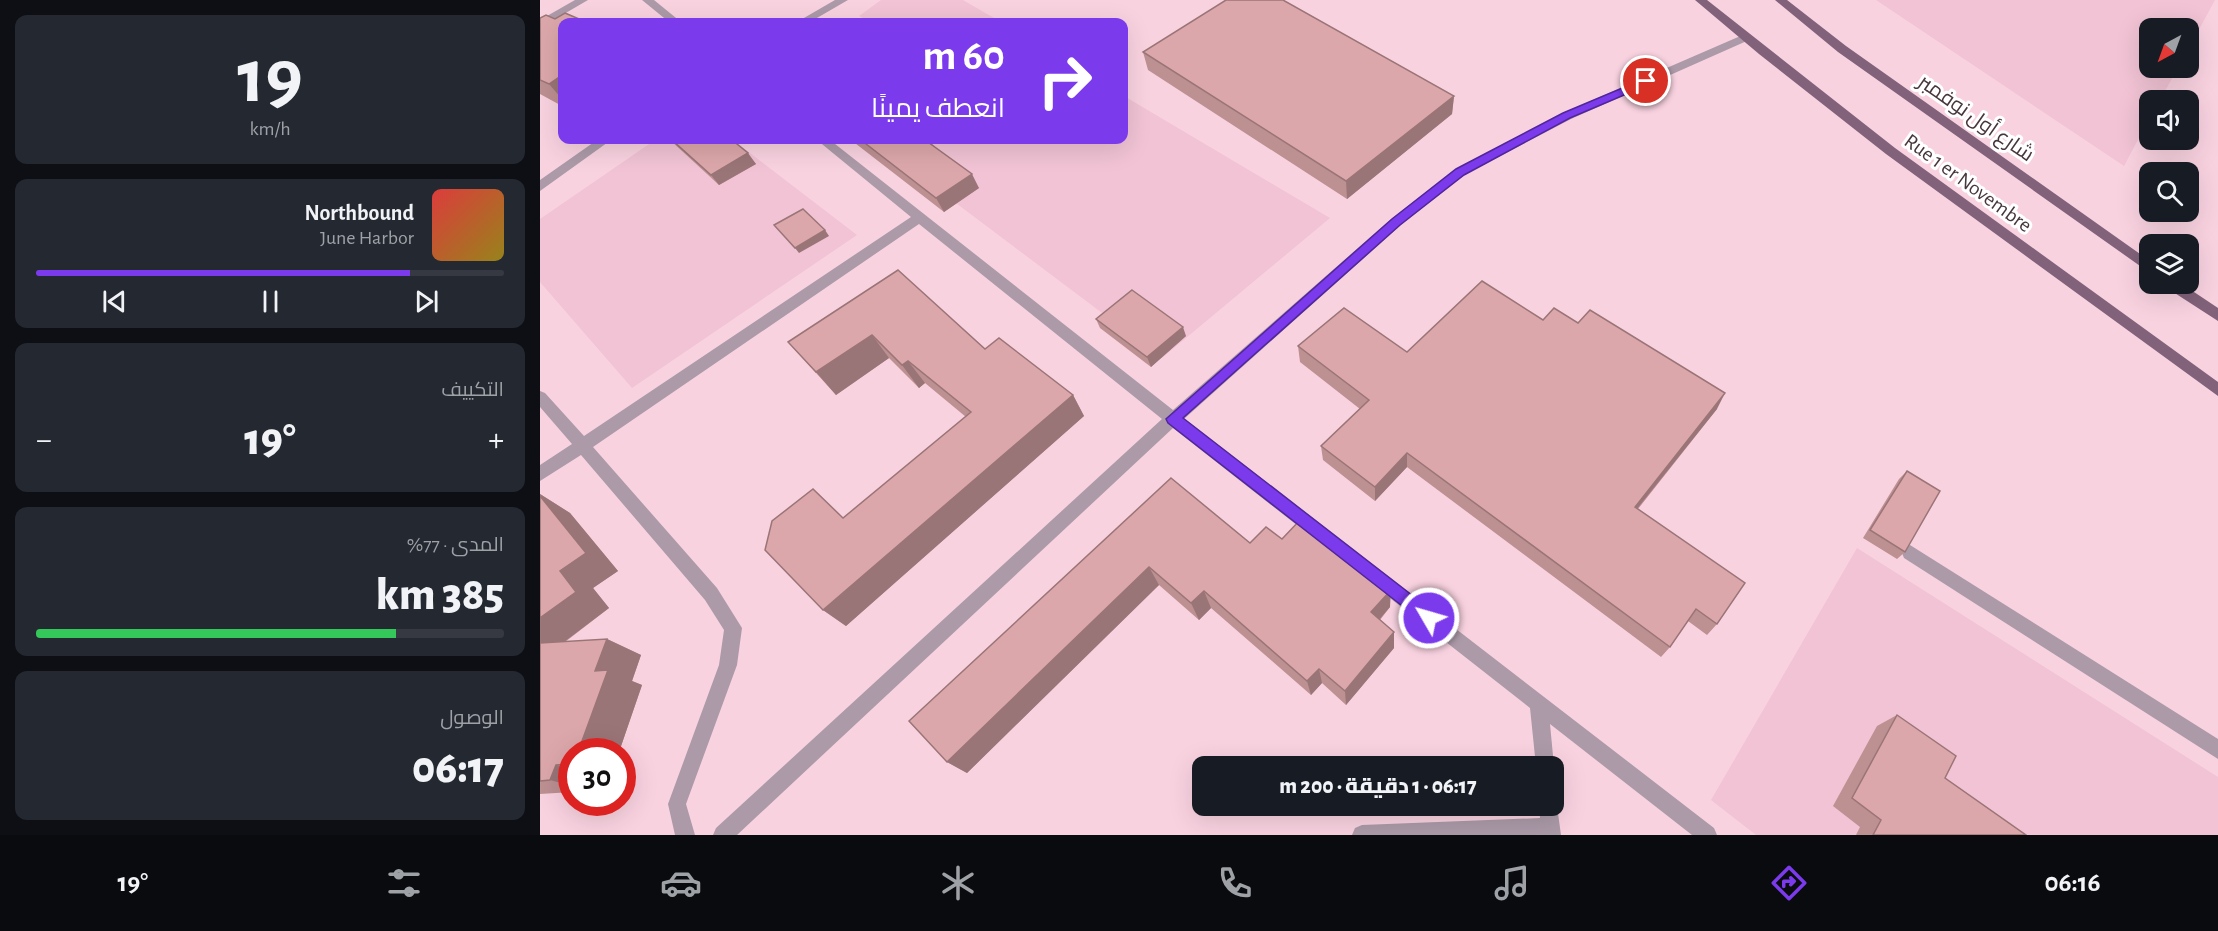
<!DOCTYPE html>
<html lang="ar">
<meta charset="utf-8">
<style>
body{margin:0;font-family:"Alegreya Sans",Cairo,sans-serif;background:#242831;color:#f1f3f6;direction:rtl;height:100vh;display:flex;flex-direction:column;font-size:22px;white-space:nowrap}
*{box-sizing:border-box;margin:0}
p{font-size:20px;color:#9ea1a6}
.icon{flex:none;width:33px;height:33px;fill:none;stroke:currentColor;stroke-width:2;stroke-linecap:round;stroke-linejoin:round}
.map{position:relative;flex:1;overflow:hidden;direction:ltr}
.details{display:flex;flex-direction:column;gap:15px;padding:15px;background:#0d0f14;width:540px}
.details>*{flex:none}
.banner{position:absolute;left:18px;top:18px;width:570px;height:126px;border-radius:12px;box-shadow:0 6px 24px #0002;direction:rtl;background:#7c3aed;color:#fff;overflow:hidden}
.needle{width:39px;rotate:221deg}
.controls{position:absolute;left:1599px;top:18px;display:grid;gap:12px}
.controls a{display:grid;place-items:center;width:60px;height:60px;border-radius:12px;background:#171b24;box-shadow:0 6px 24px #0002;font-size:30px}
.speed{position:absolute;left:18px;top:738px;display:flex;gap:12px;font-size:30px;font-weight:700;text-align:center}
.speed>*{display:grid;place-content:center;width:78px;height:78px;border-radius:50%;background:#171b24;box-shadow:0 6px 24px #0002;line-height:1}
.speed .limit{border:9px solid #d22;background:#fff;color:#111}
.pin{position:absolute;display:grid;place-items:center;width:51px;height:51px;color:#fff;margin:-26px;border:3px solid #fff;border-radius:50%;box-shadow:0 2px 6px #0007}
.me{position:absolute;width:66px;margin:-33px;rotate:308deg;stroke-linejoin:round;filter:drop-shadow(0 0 4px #0008)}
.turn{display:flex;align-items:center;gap:21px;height:126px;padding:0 24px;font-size:27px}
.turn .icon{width:78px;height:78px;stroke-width:2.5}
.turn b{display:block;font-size:42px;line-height:51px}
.big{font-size:45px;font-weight:800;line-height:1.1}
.details .tile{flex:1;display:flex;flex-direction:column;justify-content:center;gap:9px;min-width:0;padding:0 21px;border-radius:12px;background:#242831}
.details .dial{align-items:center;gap:0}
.dial b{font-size:78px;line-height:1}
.song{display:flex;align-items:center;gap:18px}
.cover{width:72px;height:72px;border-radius:9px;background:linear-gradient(135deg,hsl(0 70% 55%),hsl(50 70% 35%))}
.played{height:6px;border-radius:3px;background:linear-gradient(90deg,#7c3aed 80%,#363941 80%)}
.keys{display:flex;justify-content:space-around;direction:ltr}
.heat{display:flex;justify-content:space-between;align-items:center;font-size:33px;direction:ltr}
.charge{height:9px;border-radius:4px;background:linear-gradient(90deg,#34c759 77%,#363941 0)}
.trip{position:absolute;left:652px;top:756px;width:372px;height:60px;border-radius:12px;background:#171b24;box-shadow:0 6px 24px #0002;font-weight:800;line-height:60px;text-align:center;direction:rtl}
.dock{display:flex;height:96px;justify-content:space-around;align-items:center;background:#090b0e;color:#9ea1a6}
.dock .icon{width:42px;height:42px}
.dock .active{color:#7c3aed}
.dock b{font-size:27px;color:#f1f3f6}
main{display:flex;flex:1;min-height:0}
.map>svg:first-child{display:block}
.built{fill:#f1c3d4}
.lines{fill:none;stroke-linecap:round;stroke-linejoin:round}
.lane{fill:#ac9aa8;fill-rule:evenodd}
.street{fill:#ac9aa8;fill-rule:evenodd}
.primary{fill:#81627a;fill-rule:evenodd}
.wall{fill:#bd9092}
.shaded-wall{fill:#9a7577}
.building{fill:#dca7aa;stroke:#9a7577;stroke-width:1.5}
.route{fill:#7c3aed;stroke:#51269a;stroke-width:1.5}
.labels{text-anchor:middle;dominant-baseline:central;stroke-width:6;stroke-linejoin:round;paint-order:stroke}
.street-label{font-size:21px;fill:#46373d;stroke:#fff}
</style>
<main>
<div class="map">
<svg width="1678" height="835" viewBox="0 0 1678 835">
<rect width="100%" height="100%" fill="#f9d2e0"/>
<path class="built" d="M341 0H423L461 22H329L319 16Z
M1336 0H1675L1649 48 1648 28H1610V68H1638L1620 100H1610L1609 119 1584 166Z
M584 96 790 218 622 358 332 140H584Z
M115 140H193L317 235 92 388 0 282V219Z
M1317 548 1678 777V835H1216L1171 800Z"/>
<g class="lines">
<path class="lane" d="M1370 545 1678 739V759L1364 558 1362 553 1364 548Z"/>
<path class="street" d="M35 0H48L0 28V20Z
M102 0H114L141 22H129Z
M295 0H308L270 22H257Z
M1205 34 1209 36V40L1031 119 924 175 861 225 644 419 1174 828 1177 835H1152L1010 724 1014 766H996L990 708 633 428 197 835H173L176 828 622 419 379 224 53 447 177 588 202 628 197 665 146 804 155 835H135L128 804 179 665 184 630 165 600 41 455 0 481V465L32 444 0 407V391L5 393 44 436 371 217 277 140H290L633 410 851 219 916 169 1023 113Z
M57 140H71L0 191V180Z
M1014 799 1017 806 1021 835H812L815 828 822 825 1000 818 999 806H1014Z"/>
<path class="primary" d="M1155 0H1167L1355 148 1678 382V396L1346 154 1219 54Z
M1235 0H1247L1306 46 1610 261V273L1298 52Z
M1625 284H1642L1678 308V321L1627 288Z"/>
</g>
<path class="wall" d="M0 18 22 22V106L0 94Z
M603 52 914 96 912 114 807 199 608 70Z
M130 140H192L216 164 179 185Z
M311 140H399L392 144 439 188 404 212Z
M358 270 445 349 533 395 544 416 306 626 283 610 304 517 426 417 385 383 379 388 349 358 296 395 248 342Z
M556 319 646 336 611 367 560 328Z
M1003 320 1177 409 1098 509 1177 624 1167 635 1148 621 1130 647 1121 657 867 467 835 501 783 460 781 446 820 409 760 362 758 346 867 352Z
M1367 471 1365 552 1357 559 1323 538 1359 479Z
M631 478 710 543 742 539 850 607 840 620 854 632V648L806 705 782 683 771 695 671 608 659 620 619 585 427 773 407 762Z
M0 494 30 513 78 571 53 588 69 608 25 642 67 639 101 655 92 681 102 685 79 752H32V792L0 794Z
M1357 715 1405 778 1486 835H1316L1320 827 1293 806 1337 726Z"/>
<path class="shaded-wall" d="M22 75V99L9 84Z
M914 96 912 114 807 199 806 181Z
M381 140H399L386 148Z
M208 153 216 164 179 185 171 175Z
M432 174 439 188 404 212 396 198Z
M285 230 289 236 259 253 255 248Z
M643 327 646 336 611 367 607 357Z
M332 335 349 358 296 395 276 372Z
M368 361 385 383 379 388 362 365Z
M1185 393 1177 409 1088 520 1095 507Z
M533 395 544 416 306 626 283 610Z
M867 453V467L835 501V487Z
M0 494 30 513 78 571 53 588 69 608 8 654 0 651V618L20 571Z
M609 567 619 585 427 773 407 762Z
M851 590 850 607 831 629V612Z
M664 591 671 608 659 620 651 603Z
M854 632V648L806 705 805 691Z
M67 639 101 655 92 681 102 685 79 752H38L55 671Z
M779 669 782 683 771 695 767 681Z
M16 765 32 770V786L10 780Z"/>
<path class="building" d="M686 0H743L914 96 806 181 603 52Z
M25 13 46 22H22V75L9 84 0 80V18L6 15 15 19Z
M132 140H192L208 153 171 175Z
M321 140H385L432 174 396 198Z
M263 209 285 230 255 248 234 225Z
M358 270 445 349 459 338 533 395 283 610 225 550 232 521 273 489 303 518 431 412 368 361 362 365 332 335 276 372 248 342Z
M942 281 1003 320 1014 308 1038 323 1050 310 1185 393 1095 507 1205 583 1177 624 1156 609 1130 647 867 453 835 487 781 446 829 400 758 346 804 308 867 352Z
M592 290 643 327 607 357 556 319Z
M1367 471 1400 491 1365 552 1330 530Z
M631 478 710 543 726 527 742 539 761 519 851 590 831 612 854 632 805 691 779 669 767 681 664 591 651 603 609 567 407 762 369 721Z
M0 496 46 553 20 571 36 592 0 618Z
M67 639 55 671 68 670 38 752H32V764L16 765 10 780 0 781V643Z
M1357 715 1416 756 1405 778 1486 835H1333L1341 820 1312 798Z"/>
<path class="route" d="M1106 78 1110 79V84L1030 118 924 175 860 225 643 418 895 613 897 618 895 623 889 626 884 623 628 423 626 419 852 219 916 169 1023 113Z"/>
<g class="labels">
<g class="street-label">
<text transform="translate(1436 118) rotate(35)">شارع أول نوفمبر</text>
<text transform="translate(1428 183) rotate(36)">Rue 1 er Novembre</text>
</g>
</g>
</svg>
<div class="controls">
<a><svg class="needle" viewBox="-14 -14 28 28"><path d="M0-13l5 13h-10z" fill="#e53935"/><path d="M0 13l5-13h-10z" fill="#9ea1a6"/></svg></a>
<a><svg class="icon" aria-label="sound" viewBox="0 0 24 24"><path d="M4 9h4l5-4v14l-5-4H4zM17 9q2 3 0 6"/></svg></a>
<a><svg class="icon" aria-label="search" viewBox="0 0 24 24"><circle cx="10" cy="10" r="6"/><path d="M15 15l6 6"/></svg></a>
<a><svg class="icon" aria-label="layers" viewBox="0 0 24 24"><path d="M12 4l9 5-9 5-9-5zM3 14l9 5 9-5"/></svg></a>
</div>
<div class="speed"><div class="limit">30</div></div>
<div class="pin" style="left:1106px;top:81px;background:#d93025"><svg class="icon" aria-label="arrive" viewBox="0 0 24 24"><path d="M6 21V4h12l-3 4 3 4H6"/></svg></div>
<svg class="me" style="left:889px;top:618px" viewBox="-20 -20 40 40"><circle r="17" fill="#7c3aed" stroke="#fff" stroke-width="3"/><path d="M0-11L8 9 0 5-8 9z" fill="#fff"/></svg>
<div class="trip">06:17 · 1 دقيقة · 200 m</div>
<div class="banner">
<div class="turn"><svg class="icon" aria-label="right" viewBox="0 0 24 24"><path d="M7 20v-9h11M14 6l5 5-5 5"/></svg><div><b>60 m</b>انعطف يمينًا</div></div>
</div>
</div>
<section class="details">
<div class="tile dial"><b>19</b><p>km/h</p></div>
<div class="tile">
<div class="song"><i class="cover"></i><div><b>Northbound</b><p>June Harbor</p></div></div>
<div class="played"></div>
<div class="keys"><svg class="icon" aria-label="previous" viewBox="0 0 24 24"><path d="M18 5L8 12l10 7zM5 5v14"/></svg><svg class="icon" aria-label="pause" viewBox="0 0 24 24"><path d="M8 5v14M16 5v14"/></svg><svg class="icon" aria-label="next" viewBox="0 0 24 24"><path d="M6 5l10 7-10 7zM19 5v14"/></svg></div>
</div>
<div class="tile"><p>التكييف</p>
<div class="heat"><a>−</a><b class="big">19°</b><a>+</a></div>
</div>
<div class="tile"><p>المدى · 77%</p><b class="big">385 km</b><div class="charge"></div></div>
<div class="tile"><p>الوصول</p><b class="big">06:17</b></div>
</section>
</main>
<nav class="dock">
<b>06:16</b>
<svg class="icon active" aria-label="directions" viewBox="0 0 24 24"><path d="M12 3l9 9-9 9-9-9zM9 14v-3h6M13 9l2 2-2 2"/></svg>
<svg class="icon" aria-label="music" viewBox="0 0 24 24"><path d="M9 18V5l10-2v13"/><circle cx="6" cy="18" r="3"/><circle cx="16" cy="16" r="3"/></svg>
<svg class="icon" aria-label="phone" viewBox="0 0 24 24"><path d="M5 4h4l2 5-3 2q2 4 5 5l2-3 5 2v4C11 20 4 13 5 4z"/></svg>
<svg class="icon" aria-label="climate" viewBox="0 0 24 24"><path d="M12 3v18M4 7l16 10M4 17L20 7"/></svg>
<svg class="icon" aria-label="car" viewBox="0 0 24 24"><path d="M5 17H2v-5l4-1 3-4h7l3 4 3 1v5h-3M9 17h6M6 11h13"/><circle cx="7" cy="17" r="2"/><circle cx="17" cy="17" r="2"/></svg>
<svg class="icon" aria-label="filters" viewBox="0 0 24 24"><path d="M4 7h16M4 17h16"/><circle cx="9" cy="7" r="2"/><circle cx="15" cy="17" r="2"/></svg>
<b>19°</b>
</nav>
